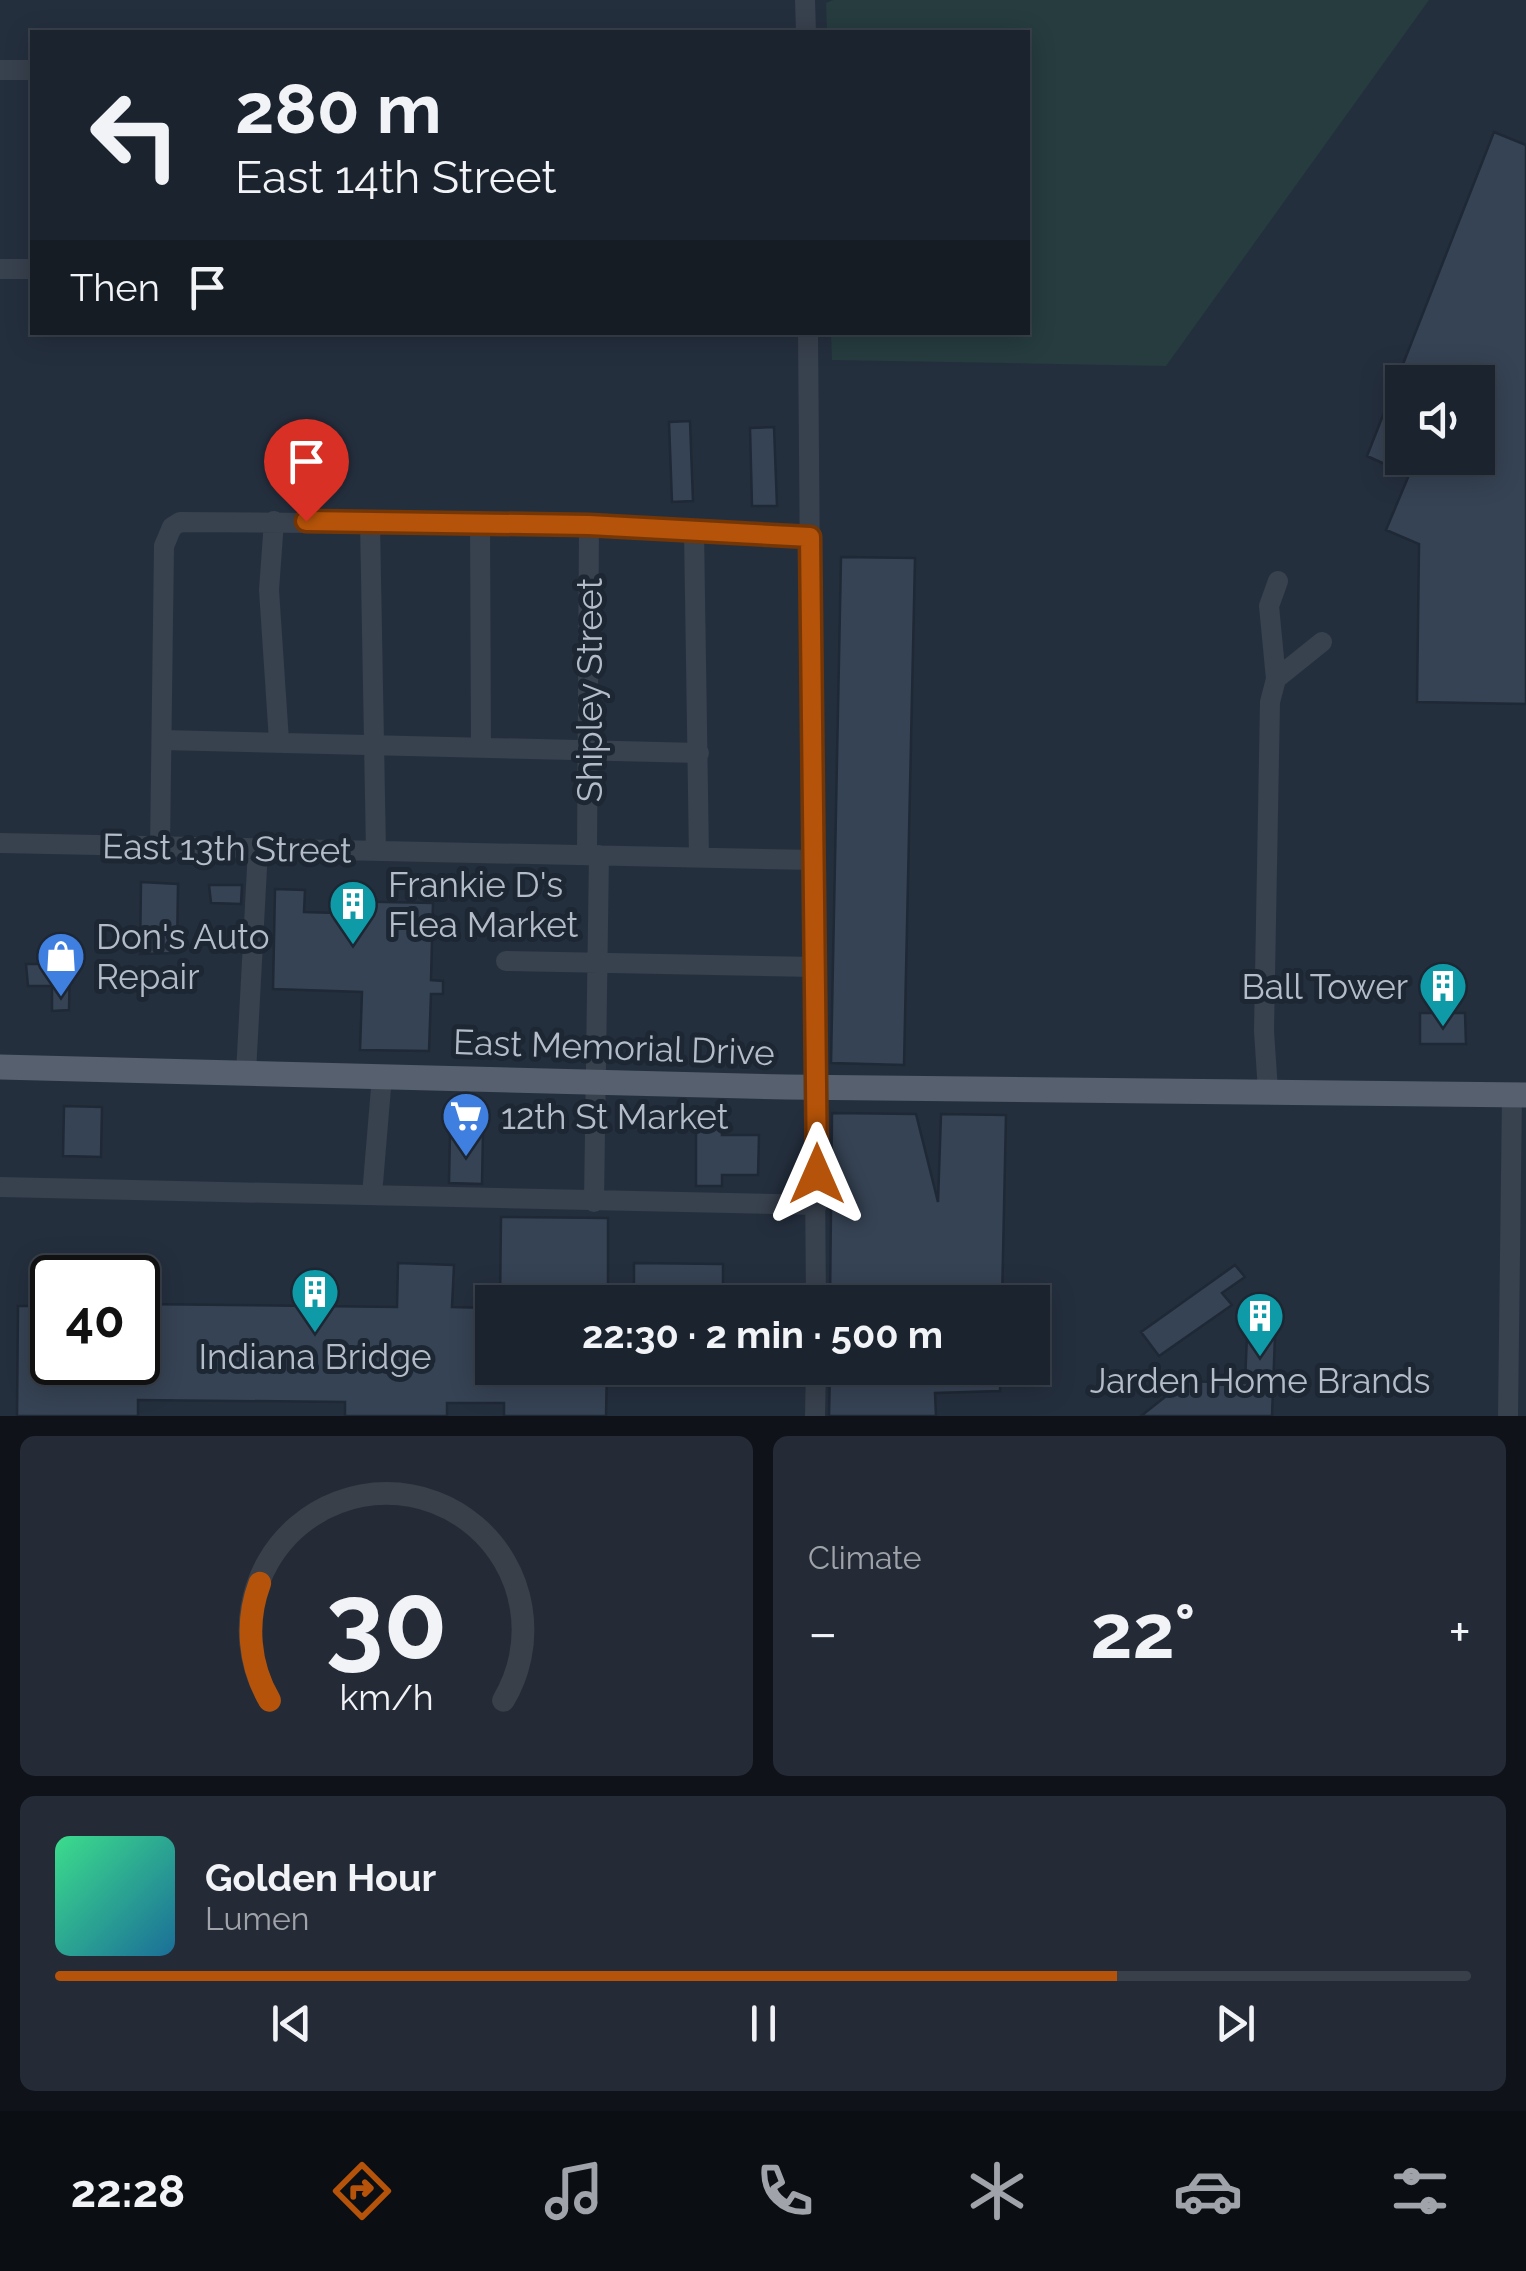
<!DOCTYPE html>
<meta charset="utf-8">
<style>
body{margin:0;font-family:Raleway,sans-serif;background:#242b36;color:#f1f3f6;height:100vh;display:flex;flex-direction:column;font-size:38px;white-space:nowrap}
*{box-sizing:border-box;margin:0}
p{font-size:32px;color:#a0a4aa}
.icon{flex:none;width:55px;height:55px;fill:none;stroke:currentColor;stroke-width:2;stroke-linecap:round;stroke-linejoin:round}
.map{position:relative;height:1416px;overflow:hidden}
.details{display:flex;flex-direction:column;gap:20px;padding:20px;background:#0f1319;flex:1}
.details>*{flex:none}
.guide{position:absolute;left:30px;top:30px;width:1000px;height:305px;border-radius:0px;box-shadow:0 5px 25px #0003,0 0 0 2px #39404a;background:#1b232e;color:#f1f3f6;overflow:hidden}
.tools{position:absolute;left:1385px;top:365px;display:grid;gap:20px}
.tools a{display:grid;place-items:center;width:110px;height:110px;border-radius:0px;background:#1b232e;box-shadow:0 5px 25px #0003,0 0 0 2px #39404a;font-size:50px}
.speed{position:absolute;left:30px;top:1255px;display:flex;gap:20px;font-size:50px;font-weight:700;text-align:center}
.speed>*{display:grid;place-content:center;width:130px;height:130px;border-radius:50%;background:#1b232e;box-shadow:0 5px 25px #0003,0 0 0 2px #39404a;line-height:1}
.speed .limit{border:5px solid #111;border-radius:15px;background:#fff;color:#111}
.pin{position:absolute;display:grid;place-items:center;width:85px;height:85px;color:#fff;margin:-102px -42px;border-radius:50% 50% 50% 0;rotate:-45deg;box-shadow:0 0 10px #0007}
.pin .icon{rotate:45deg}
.me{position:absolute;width:110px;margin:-55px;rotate:0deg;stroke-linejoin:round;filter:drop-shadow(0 0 8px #0008)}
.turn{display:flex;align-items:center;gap:35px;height:210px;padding:0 40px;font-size:45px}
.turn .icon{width:130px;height:130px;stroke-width:2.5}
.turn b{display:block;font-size:70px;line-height:85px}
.then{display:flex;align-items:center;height:95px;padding:0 40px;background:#0003;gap:20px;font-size:38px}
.big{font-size:75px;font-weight:700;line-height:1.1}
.details .card{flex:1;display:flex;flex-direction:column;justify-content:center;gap:15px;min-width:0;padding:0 35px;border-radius:15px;background:#242b36}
.details .dial{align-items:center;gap:0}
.dial svg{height:260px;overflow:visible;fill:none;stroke:#39404a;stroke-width:7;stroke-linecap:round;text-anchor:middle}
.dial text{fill:#f1f3f6;stroke:none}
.song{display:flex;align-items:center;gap:30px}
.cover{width:120px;height:120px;border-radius:15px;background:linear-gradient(135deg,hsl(150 70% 55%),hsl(200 70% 35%))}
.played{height:10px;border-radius:5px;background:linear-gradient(90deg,#b45309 75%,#39404a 75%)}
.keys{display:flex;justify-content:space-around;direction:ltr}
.heat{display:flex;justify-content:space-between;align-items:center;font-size:55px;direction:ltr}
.details .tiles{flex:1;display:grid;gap:20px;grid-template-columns:1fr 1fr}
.card:last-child{grid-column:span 2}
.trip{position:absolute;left:475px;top:1285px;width:575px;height:100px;border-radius:0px;background:#1b232e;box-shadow:0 5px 25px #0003,0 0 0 2px #39404a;font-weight:700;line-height:100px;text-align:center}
.dock{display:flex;height:160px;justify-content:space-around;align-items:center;background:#0b0e12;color:#a0a4aa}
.dock .icon{width:70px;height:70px}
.dock .active{color:#b45309}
.dock b{font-size:45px;color:#f1f3f6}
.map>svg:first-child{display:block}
.green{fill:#263c3f}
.building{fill:#364354;stroke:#1f2835;stroke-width:2.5;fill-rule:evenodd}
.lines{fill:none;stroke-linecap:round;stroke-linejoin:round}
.minor{stroke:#38414e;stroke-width:20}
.major{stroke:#56606e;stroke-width:25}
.route-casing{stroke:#753606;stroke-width:25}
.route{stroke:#b45309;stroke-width:18}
.labels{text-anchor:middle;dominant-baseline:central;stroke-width:10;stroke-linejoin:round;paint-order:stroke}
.street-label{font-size:35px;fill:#b4bcc9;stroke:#1d2633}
.poi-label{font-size:35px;fill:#b4bcc9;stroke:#1d2633;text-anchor:start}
</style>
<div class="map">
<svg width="1526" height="1416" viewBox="0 0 1526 1416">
<rect width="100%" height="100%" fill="#242f3e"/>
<path class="green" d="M833 0H1429L1166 366 832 360 831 333 1028 332V32H827L826 3Z"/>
<path class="building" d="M1494 132 1526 145V704L1417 702 1419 544 1386 530 1409 475 1367 456ZM1402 382H1478V458H1402Z
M690 421 693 501 672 502 669 422Z
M774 427 777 506H752L750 428Z
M841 557 915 558 904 1065 831 1063Z
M141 882 178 884 177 953 140 954Z
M209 885H242L241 904 211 903Z
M275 889 305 890 304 912 337 913V901L433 903 431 980 443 981V994H431L429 1051 360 1050 362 992 273 989Z
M26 964H70L69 1010 52 1011V986H28Z
M1420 1013H1465L1466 1044H1420Z
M64 1106 102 1107 101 1157 63 1156Z
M832 1113 916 1114 938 1202 941 1114 1006 1115 1002 1302H830Z
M696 1127H722V1135H759L758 1175H722V1186H696Z
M450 1132H483L482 1184 449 1183Z
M501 1217 608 1218V1302H500Z
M37 1261 111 1262V1278H52V1362H138V1304L397 1307 398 1263 454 1265 452 1307 492 1308V1368H607L606 1416H504V1403H447V1416H345V1402L138 1400V1416H17L18 1306H37Z
M634 1263 723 1264V1290H634Z
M1235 1265 1245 1277 1222 1293 1232 1305 1159 1356 1141 1332Z
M1247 1335 1275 1336 1272 1416H1141L1185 1381 1245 1383Z
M830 1368H1001L1000 1391 935 1393 936 1416H829Z"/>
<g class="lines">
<path class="minor" d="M805 0 806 32
M0 70H32
M0 269H32
M808 332 816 1302
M274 521 269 590 279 741
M370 522 376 851
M480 524 481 748
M694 531 699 857
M1276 679 1269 606 1278 581
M162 740 699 753
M0 843 814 860
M160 847 164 546 172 527 180 522 589 525 810 537
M587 855 589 525
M506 961 815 967
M246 1073 258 849
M1268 1091 1264 1031 1270 702 1276 679 1322 642
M0 1187 817 1205
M372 1195 382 1076
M594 1202 599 855
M815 1416 816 1368
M1508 1416 1512 1094"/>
<path class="major" d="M0 1067 786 1087 1526 1095"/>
</g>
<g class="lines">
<g class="route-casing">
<path id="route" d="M306 521 589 525 810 537 817 1174"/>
</g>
<use href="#route" class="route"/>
</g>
<defs>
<g id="building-pin" transform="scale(2.5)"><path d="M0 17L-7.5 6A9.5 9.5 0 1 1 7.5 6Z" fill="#0f9aa8" stroke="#1d2633"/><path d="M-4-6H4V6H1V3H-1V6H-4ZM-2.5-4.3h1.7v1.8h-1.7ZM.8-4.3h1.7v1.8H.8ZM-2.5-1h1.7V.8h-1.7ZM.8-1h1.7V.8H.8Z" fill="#fff"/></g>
<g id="shop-pin" transform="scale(2.5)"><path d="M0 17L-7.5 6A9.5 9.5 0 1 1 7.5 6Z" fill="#3f7fe0" stroke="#1d2633"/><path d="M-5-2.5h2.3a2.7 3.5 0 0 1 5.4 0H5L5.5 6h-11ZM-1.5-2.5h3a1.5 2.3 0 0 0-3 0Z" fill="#fff"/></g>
<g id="supermarket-pin" transform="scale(2.5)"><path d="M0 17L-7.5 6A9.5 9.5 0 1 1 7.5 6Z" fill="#3f7fe0" stroke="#1d2633"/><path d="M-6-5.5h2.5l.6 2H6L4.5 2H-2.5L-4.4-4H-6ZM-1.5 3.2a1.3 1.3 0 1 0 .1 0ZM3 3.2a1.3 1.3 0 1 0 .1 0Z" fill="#fff"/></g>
</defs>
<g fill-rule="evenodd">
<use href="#building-pin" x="353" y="904"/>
<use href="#shop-pin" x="61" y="956"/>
<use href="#building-pin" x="1443" y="986"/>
<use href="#supermarket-pin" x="466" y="1116"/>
<use href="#building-pin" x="315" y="1292"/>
<use href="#building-pin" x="1260" y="1316"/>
</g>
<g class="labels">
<g class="street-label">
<text transform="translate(589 690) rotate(-90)">Shipley Street</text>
<text transform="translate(227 848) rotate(1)">East 13th Street</text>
<text transform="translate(614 1047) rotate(2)">East Memorial Drive</text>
</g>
<g class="poi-label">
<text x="388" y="884">Frankie D's<tspan x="388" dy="40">Flea Market</tspan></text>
<text x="96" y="936">Don's Auto<tspan x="96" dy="40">Repair</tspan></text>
<text x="1408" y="986" text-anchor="end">Ball Tower</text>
<text x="501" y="1116">12th St Market</text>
<text x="315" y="1356" text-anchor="middle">Indiana Bridge</text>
<text x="1260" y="1380" text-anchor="middle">Jarden Home Brands</text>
</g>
</g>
</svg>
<div class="tools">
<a><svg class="icon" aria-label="sound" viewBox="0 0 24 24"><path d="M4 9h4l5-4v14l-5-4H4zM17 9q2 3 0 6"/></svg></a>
</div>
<div class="speed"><div class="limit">40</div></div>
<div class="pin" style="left:306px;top:521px;background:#d93025"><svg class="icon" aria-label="arrive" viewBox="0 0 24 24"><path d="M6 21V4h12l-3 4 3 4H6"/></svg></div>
<svg class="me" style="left:817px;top:1174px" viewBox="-20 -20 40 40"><path d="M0-17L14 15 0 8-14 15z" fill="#b45309" stroke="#fff" stroke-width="4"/></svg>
<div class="trip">22:30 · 2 min · 500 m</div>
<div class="guide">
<div class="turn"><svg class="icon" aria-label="left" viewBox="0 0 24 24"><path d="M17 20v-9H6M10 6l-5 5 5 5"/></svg><div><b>280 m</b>East 14th Street</div></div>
<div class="then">Then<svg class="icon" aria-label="arrive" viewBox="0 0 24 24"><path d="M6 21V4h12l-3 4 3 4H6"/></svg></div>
</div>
</div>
<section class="details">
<div class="tiles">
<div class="card dial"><svg viewBox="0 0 100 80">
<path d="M14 69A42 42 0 1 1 86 69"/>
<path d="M14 69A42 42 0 0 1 11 33" stroke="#b45309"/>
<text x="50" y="56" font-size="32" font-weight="700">30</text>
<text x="50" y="72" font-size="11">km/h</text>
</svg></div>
<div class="card"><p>Climate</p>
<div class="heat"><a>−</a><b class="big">22°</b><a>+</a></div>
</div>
<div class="card">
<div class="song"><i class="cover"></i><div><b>Golden Hour</b><p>Lumen</p></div></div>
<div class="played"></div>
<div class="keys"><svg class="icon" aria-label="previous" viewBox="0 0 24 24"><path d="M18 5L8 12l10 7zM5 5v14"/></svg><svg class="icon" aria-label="pause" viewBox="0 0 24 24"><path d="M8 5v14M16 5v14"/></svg><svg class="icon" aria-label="next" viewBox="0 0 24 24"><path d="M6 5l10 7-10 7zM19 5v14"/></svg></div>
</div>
</div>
</section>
<nav class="dock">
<b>22:28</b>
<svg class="icon active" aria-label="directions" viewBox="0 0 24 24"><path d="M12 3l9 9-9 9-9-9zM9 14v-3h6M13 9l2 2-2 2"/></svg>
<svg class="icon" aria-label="music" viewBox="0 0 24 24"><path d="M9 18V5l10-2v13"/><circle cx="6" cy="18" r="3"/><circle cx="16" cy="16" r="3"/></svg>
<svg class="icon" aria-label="phone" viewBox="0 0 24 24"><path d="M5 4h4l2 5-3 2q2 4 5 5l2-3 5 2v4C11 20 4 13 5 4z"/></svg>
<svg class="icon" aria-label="climate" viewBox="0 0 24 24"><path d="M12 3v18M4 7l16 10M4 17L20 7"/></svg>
<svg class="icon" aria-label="car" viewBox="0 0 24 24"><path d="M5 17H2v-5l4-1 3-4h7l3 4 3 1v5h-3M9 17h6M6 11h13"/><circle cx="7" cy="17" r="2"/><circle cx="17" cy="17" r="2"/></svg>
<svg class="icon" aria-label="filters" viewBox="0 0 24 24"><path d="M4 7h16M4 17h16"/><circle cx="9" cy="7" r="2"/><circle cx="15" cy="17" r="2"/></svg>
</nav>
